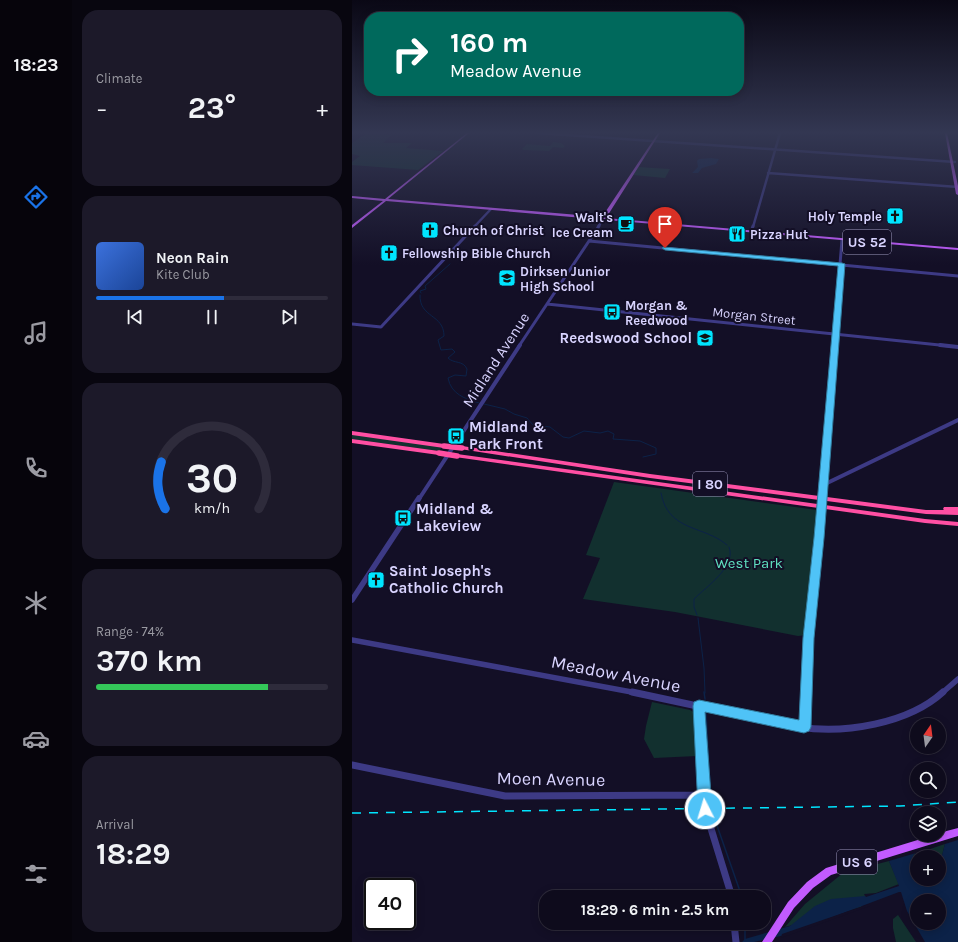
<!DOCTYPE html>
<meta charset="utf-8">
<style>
body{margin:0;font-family:Karla,sans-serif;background:#1c1929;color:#f1f3f6;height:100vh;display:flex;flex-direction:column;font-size:15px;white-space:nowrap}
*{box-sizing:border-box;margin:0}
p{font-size:13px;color:#9b9ba3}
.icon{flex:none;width:22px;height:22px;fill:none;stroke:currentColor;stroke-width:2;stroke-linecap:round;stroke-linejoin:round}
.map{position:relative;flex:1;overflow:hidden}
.side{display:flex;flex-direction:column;gap:10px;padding:10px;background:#08060f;width:280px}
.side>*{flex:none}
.top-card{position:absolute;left:12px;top:12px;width:380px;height:84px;border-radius:16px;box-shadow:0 2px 10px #0003,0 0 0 1px #2e2b3b;background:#00695c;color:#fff;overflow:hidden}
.needle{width:26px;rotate:14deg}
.tools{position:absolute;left:558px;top:718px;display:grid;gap:8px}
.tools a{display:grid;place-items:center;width:36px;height:36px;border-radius:50%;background:#0e0b1c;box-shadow:0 2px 10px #0003,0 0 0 1px #2e2b3b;font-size:20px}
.speed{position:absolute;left:12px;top:878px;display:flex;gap:8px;font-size:20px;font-weight:700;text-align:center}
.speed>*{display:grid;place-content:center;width:52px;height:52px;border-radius:50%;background:#0e0b1c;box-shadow:0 2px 10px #0003,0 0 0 1px #2e2b3b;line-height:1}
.speed .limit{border:2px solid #111;border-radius:6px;background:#fff;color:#111}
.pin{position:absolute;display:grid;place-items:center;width:34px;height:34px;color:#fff;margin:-41px -17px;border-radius:50% 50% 50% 0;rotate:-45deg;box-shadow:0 0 4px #0007}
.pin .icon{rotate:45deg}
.me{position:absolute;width:44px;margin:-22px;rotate:355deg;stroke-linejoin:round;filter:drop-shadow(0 0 3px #0008)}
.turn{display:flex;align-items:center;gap:14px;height:84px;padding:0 20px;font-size:18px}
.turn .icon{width:52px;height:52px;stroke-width:2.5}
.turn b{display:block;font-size:28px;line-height:34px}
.big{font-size:30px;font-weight:700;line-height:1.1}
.side .card{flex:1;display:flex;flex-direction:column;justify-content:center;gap:6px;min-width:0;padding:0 14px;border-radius:16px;background:#1c1929}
.side .dial{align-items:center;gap:0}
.dial svg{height:104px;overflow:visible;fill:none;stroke:#2e2b3b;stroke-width:7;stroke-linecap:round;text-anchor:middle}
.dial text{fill:#f1f3f6;stroke:none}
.song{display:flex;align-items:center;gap:12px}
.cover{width:48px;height:48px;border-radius:6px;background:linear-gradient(135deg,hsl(220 70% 55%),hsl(220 70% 35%))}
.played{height:4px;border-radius:2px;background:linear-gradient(90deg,#1a73e8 55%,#2e2b3b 55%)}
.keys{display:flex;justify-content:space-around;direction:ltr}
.heat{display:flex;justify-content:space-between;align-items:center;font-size:22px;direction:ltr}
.charge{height:6px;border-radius:3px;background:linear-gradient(90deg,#34c759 74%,#2e2b3b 0)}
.trip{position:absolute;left:187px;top:890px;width:232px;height:40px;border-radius:16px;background:#0e0b1c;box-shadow:0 2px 10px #0003,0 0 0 1px #2e2b3b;font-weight:700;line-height:40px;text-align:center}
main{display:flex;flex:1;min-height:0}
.menu{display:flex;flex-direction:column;width:72px;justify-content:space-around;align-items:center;background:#06040b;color:#9b9ba3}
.menu .icon{width:28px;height:28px}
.menu .current{color:#1a73e8}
.menu b{font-size:18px;color:#f1f3f6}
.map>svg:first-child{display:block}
.green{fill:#12302f}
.water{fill:#0c2248;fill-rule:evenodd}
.pier{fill:#130f26}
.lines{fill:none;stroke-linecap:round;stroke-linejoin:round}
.stream-far1{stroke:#0c2248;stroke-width:1}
.stream{stroke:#0c2248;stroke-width:1.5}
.minor-far4{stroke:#3d3a85;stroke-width:2.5}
.minor-far3{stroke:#3d3a85;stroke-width:3}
.minor-far2{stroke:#3d3a85;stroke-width:4}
.minor-far1{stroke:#3d3a85;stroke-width:5.5}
.minor{stroke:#3d3a85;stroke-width:7}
.major{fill:#c25bff;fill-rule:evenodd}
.highway{fill:#ff4fa3;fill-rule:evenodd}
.rail{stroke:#00e5ff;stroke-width:1.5;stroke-dasharray:9 8;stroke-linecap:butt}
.minor-bridge-far1{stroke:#3d3a85;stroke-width:4}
.minor-bridge{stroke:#3d3a85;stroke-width:5.5}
.highway-bridge{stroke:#ff4fa3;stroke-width:5.5}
.route{fill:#4fc3f7;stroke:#337fa1}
.labels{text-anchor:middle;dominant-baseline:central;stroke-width:4;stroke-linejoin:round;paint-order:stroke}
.far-poi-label{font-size:13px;font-weight:bold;fill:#d9d4ff;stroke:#130f26;text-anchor:start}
.far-street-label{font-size:13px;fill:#d9d4ff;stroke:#130f26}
.shield{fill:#130f26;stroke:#9e99be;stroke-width:1}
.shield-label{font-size:14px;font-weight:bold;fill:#d9d4ff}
.poi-label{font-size:15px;font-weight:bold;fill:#d9d4ff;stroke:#130f26;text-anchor:start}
.street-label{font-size:15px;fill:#d9d4ff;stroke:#130f26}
.park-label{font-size:15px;fill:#5fe0c0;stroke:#130f26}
.near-street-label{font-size:18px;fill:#d9d4ff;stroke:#130f26}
</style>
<main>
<nav class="menu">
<b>18:23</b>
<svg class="icon current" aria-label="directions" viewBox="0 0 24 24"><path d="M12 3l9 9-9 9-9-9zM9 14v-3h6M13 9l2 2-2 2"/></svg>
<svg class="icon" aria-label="music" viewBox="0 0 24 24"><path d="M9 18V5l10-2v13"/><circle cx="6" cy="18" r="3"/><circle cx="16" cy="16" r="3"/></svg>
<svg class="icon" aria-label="phone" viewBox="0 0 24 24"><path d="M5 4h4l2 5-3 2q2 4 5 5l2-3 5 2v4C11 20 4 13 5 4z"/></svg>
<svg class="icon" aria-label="climate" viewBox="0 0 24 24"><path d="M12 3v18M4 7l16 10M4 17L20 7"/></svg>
<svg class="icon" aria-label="car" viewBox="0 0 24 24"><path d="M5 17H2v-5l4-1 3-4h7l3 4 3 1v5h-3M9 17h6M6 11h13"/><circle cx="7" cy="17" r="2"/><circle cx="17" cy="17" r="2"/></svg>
<svg class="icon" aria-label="filters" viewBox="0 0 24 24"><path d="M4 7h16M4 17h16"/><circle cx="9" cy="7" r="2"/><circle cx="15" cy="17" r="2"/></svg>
</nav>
<section class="side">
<div class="card"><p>Climate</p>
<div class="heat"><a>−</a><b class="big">23°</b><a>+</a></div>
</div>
<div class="card">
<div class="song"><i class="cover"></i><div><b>Neon Rain</b><p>Kite Club</p></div></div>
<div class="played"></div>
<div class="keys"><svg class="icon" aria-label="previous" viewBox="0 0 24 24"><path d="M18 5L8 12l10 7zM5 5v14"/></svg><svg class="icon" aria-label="pause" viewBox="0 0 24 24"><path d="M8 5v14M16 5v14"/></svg><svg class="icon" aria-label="next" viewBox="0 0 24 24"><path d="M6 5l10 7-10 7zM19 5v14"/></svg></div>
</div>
<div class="card dial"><svg viewBox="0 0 100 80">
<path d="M14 69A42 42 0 1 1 86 69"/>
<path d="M14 69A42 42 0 0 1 11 33" stroke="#1a73e8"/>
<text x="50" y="56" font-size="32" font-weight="700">30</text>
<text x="50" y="72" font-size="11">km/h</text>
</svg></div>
<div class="card"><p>Range · 74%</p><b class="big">370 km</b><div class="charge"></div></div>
<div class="card"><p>Arrival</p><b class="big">18:29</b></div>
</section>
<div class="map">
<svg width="606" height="942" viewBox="0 0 606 942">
<rect width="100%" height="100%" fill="#130f26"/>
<path class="green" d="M15 133H32V134L39 135 31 143H60L54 148 91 151 66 170 0 165V162L8 156 0 154V143Z
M201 142 209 143 213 146 211 148 201 147 197 151 172 150 170 149 175 144 198 146Z
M286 167 318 169 313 178 281 175Z
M0 434 90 447 87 451 0 439Z
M262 482 465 510 454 635 446 636 323 612 231 599 248 558 234 555Z
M300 702 338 710 343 713 345 756 302 758 292 739 294 726Z
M593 844 589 859 587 860V857H565V865L560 855Z
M537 861 547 884 524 893 512 894 514 898 509 907 433 927 453 904 491 873Z
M546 915 564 942H544L541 928V919Z"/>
<path class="water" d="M359 158 367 159 364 164 350 168 346 173H340L346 167 345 161 347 159Z
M606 840V942H573L555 911 549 892H547L433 935 402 942H390L393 939 438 926 463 906 479 899 513 896 514 897 547 886 537 861 564 853 569 857 564 853 561 855 565 865V879H587V860L589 859 593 844ZM565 901H587V923H565Z"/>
<path class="pier" d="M517 904 519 905 518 906 429 938 430 934Z"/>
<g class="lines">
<path class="stream-far1" d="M69 293 68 291 74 289 73 286 98 264
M68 295C67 318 92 314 92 336L86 340 89 350 100 349 103 352 96 358C102 364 111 360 115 369L114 376 103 375 96 378C99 394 113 399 127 403
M132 404 153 409 162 414 175 418 181 425 198 427 211 437 217 438 232 431 248 433 256 431 262 434 261 439 288 441 304 448V454L291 457
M309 493C316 532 352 525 375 545
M345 615 342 607V599C354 587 385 566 377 547
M346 618 352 668 353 693"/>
<path class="stream" d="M352 692 353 699
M354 713 358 786 361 805
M362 817 390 897
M393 923V942"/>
<path class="minor-far4" d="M186 133 603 162
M416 173 606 187
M122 227 139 209
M246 227 251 219
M401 227 428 133"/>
<path class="minor-far3" d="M399 232 401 226
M237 241 606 276
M488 264 490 240
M195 304 597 346
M0 324 29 327 123 226
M167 346 247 226
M482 346 489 264"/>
<path class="minor-far2" d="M588 345 606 347
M471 485 606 420
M471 490 483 345
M67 499 168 345"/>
<path class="minor-far1" d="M0 600 67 498
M0 640 285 693
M454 693 456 638 468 517
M590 693 606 679"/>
<path class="minor" d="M280 692C313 699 345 706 378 713 401 717 424 723 447 727 492 734 556 724 591 692
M347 706 353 809 380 897
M453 727 454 692
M0 765 153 796 352 795
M382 923 384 942"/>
<path class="major" d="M115 133H117L36 199 250 217 306 133H308L254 218 606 248V250L34 201 0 228V225L31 201 0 198V196L33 199Z
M593 133H595L606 186V195L604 194Z
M606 828V836L479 875 461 888 442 908 420 942H410L436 902 455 882 474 868 582 835H587V833Z"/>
<path class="highway" d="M0 431 92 444 95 446 92 448 0 435Z
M0 439 87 451 90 453 87 455 0 443Z
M110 446 298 474 574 510H592L591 509 592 507H606V515L574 514 298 478 108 449 107 448Z
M105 454 573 519 606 522V526L573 523 103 457 102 456Z"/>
<path class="rail" d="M0 813 548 806 606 802"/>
<path class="minor-bridge-far1" d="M470 499 471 490"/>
<path class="minor-bridge" d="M468 517 470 498"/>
<path class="highway-bridge" d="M92 446 110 448
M87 453 105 456"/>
</g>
<linearGradient id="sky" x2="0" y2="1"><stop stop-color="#0a0815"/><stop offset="0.5" stop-color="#333752"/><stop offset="1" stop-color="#333752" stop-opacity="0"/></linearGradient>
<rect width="606" height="265" fill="url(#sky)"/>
<path class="route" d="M311 247 490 263 493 264 472 538 462 638 459 727 457 731 452 733 353 712 360 809 358 814 353 816 348 814 346 809 341 706 342 702 347 700 447 720 451 638 462 538 486 266 313 250 310 248Z"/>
<defs>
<g id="church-square" transform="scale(0.9)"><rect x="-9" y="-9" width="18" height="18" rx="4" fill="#00e5ff" stroke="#130f26"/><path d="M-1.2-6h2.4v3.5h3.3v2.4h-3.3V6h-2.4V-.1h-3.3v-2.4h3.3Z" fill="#111"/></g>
<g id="cafe-square" transform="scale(0.9)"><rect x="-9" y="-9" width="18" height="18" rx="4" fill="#00e5ff" stroke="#130f26"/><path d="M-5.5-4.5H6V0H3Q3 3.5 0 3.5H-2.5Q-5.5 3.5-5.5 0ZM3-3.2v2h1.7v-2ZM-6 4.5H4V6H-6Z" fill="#111"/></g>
<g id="restaurant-square" transform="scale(0.9)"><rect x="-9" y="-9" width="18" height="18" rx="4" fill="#00e5ff" stroke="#130f26"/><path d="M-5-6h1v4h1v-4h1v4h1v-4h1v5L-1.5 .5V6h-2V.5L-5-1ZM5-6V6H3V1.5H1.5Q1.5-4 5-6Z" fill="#111"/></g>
<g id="school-square" transform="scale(0.9)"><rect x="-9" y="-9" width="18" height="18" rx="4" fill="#00e5ff" stroke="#130f26"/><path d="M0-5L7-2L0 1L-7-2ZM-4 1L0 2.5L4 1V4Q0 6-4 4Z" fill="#111"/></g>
<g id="bus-square" transform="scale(0.9)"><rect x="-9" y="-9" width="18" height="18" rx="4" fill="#00e5ff" stroke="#130f26"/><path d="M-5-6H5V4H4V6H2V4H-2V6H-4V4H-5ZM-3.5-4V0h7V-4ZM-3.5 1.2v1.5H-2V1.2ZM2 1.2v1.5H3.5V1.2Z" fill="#111"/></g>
</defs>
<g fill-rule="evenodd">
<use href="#church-square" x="543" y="216"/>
<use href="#cafe-square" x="274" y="224"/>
<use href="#church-square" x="78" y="230"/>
<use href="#restaurant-square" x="385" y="234"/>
<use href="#church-square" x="37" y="253"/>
<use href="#school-square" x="155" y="278"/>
<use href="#bus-square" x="260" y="312"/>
<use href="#school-square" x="353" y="338"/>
<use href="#bus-square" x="104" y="436"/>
<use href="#bus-square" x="51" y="518"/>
<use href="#church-square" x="24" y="580"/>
</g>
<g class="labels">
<g class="far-poi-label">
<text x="530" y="216" text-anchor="end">Holy Temple</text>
<text x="261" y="217" text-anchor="end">Walt's<tspan x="261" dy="15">Ice Cream</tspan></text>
<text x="91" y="230">Church of Christ</text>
<text x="398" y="234">Pizza Hut</text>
<text x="50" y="253">Fellowship Bible Church</text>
<text x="168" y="271">Dirksen Junior<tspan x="168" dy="15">High School</tspan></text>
<text x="273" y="305">Morgan &amp;<tspan x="273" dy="15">Reedwood</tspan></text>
</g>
<g class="far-street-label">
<text transform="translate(402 316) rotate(6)">Morgan Street</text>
</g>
<g class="shield">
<rect x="491" y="230" width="48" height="24" rx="3"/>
<rect x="341" y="472" width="34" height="24" rx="3"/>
<rect x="485" y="850" width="40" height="24" rx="3"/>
</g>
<g class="shield-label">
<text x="515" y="242">US 52</text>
<text x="358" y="484">I 80</text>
<text x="505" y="862">US 6</text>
</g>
<g class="poi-label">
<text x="340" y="338" text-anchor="end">Reedswood School</text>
<text x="117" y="427">Midland &amp;<tspan x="117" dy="17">Park Front</tspan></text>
<text x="64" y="509">Midland &amp;<tspan x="64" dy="17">Lakeview</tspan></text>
<text x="37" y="571">Saint Joseph's<tspan x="37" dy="17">Catholic Church</tspan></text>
</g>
<g class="street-label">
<text transform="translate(144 360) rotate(-57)">Midland Avenue</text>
</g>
<g class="park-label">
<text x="397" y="563">West Park</text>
</g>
<g class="near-street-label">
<text transform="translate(264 674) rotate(11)">Meadow Avenue</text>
<text transform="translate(199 779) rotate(1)">Moen Avenue</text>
</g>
</g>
</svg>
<div class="tools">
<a><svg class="needle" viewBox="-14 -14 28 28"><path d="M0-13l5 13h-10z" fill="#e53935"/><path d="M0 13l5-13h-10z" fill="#9b9ba3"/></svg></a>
<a><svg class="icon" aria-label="search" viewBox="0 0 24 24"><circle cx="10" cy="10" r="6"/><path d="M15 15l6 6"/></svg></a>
<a><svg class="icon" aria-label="layers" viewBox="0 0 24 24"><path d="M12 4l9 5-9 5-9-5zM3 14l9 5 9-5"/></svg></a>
<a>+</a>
<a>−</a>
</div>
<div class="speed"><div class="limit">40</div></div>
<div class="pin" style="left:313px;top:248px;background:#d93025"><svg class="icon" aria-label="arrive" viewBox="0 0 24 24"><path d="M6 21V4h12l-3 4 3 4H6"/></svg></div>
<svg class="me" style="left:353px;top:809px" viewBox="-20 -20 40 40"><circle r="17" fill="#4fc3f7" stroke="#fff" stroke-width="3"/><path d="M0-11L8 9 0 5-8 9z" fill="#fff"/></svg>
<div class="trip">18:29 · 6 min · 2.5 km</div>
<div class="top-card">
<div class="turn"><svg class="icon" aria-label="right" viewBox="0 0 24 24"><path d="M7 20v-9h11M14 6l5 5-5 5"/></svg><div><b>160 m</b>Meadow Avenue</div></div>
</div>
</div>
</main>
